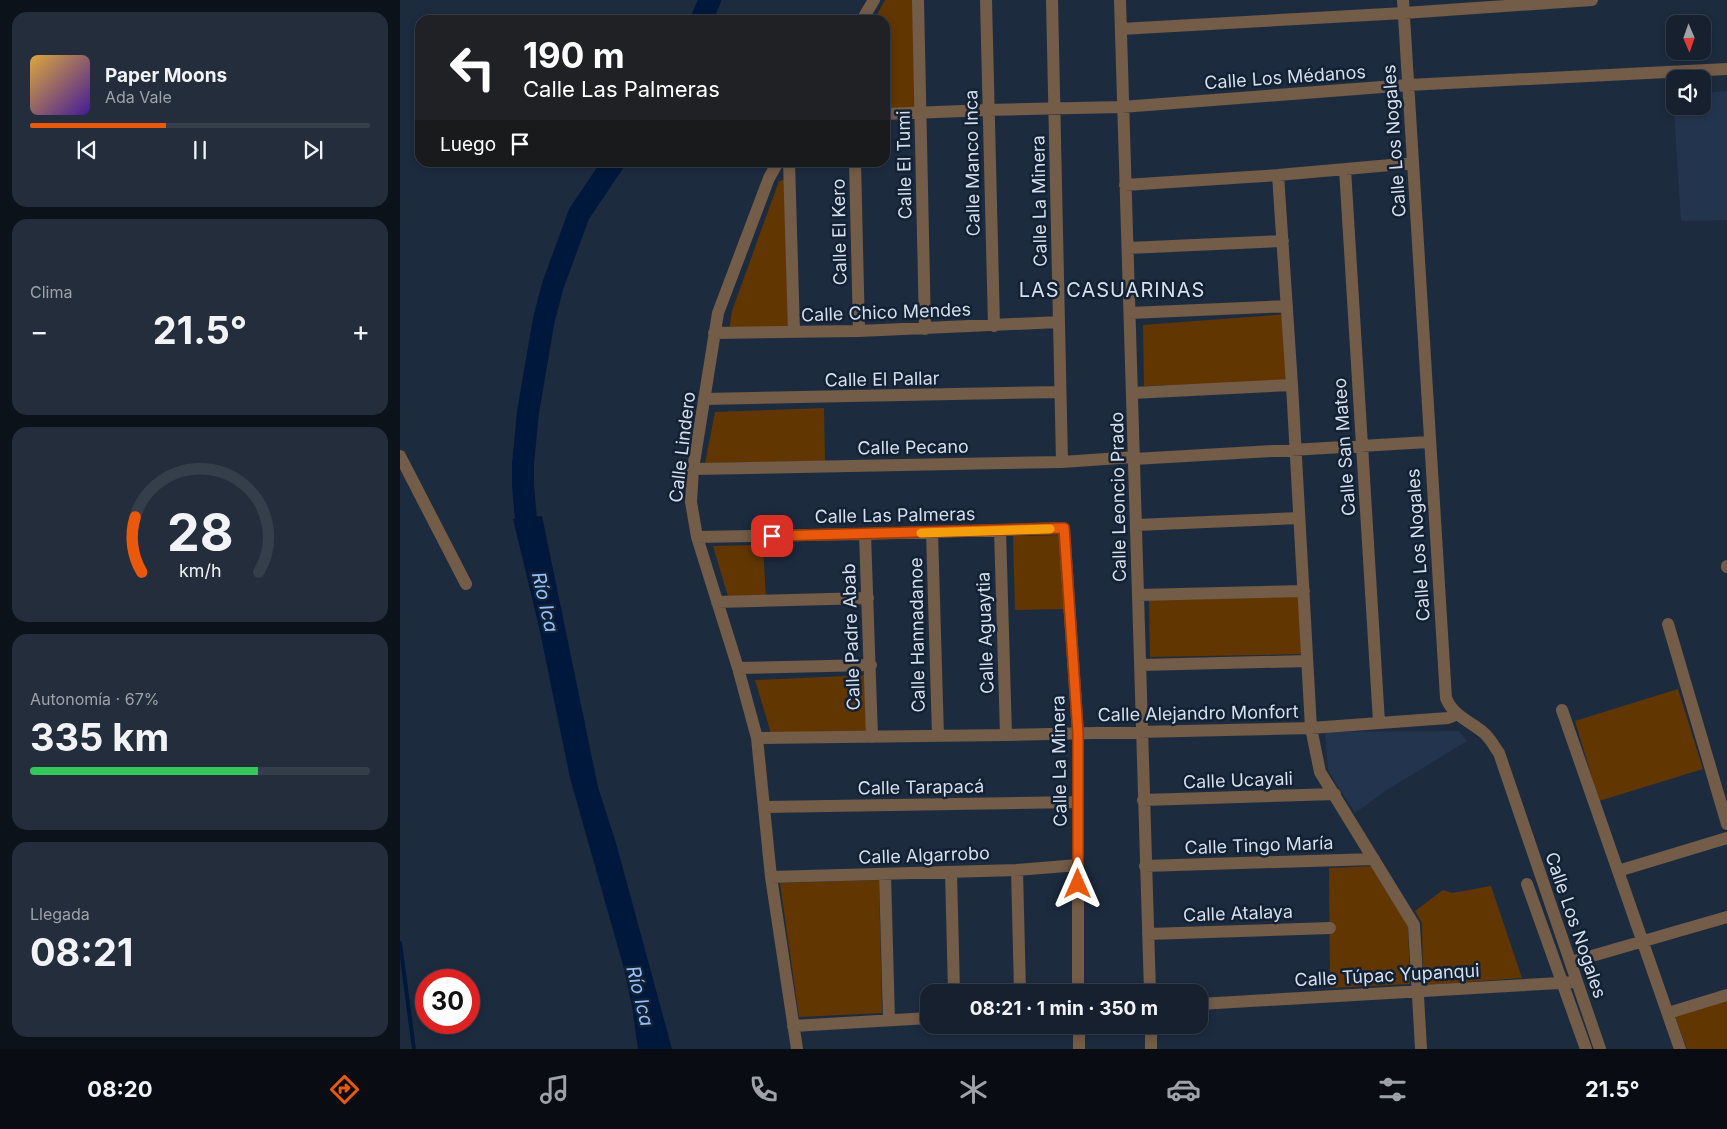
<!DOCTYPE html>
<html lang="es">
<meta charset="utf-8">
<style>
body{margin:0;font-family:Inter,sans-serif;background:#232d3b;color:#f1f3f6;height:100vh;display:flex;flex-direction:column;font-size:19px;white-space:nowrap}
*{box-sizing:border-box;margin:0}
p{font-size:16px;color:#9ea3aa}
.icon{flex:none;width:28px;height:28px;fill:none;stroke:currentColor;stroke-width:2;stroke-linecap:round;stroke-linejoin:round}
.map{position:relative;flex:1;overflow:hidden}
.drawer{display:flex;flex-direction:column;gap:12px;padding:12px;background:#0c121a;width:400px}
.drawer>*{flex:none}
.top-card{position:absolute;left:15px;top:15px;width:475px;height:152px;border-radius:15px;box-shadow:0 2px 8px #0003,0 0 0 1px #353e4b;background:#202124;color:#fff;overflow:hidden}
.needle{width:32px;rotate:178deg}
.controls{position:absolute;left:1266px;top:15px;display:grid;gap:10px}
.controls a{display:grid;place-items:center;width:45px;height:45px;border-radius:10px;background:#16202f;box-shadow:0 2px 8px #0003,0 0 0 1px #353e4b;font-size:25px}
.speed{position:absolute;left:15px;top:969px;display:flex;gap:10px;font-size:25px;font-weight:700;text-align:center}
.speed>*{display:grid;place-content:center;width:65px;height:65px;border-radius:50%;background:#16202f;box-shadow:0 2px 8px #0003,0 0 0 1px #353e4b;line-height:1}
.speed .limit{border:8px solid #d22;background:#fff;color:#111}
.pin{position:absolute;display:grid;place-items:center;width:42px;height:42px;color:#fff;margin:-21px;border-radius:10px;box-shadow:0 2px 8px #0006}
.me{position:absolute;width:55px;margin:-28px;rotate:0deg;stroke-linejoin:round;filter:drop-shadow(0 0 4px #0008)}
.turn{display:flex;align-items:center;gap:18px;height:105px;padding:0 25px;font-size:22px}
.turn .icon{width:65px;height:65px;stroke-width:2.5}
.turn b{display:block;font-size:35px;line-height:42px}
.then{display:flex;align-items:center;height:48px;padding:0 25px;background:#0003;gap:10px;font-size:19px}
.big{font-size:38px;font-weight:700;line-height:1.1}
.drawer .widget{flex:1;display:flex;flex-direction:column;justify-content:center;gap:8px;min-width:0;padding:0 18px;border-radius:15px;background:#232d3b}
.drawer .dial{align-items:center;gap:0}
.dial svg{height:130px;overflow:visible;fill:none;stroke:#353e4b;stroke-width:7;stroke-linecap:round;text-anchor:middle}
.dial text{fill:#f1f3f6;stroke:none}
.song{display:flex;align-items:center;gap:15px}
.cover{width:60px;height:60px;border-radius:8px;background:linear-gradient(135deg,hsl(40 70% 55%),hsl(260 70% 35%))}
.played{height:5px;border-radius:2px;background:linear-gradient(90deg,#ea580c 40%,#353e4b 40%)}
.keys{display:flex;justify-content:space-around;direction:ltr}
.heat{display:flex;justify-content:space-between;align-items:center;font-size:28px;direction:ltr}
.charge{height:8px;border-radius:4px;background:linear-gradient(90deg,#34c759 67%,#353e4b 0)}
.trip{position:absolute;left:520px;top:984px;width:288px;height:50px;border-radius:15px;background:#16202f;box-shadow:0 2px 8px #0003,0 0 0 1px #353e4b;font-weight:700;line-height:50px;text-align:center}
.tab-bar{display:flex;height:80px;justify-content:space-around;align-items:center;background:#090d13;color:#9ea3aa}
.tab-bar .icon{width:35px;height:35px}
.tab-bar .active{color:#ea580c}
.tab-bar b{font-size:22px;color:#f1f3f6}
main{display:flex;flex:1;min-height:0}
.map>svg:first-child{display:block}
.built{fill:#23354e}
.green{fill:#623600}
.water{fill:#00183b}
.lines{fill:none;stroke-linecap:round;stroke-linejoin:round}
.stream{stroke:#00183b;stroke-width:4}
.river{stroke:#00183b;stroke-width:22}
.minor{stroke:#735c48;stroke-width:12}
.route-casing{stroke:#983908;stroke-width:12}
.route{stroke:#ea580c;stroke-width:9}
.slow{stroke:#f59e0b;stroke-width:9}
.labels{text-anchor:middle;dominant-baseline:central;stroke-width:5;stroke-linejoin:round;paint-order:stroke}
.street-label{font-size:18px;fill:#d6dfec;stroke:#132134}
.water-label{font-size:19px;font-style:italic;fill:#94c1fe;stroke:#132134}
.quarter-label{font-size:20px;letter-spacing:1px;fill:#d6dfec;stroke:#132134}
</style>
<main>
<section class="drawer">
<div class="widget">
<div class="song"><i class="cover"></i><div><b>Paper Moons</b><p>Ada Vale</p></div></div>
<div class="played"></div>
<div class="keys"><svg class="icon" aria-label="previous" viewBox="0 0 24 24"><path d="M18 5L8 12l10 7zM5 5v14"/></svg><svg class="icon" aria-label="pause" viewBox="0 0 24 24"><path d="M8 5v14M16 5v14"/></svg><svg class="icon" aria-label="next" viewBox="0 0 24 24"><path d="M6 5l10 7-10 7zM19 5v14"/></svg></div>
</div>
<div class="widget"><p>Clima</p>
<div class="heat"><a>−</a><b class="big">21.5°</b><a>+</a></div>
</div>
<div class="widget dial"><svg viewBox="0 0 100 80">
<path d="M14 69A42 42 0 1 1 86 69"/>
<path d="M14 69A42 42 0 0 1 10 35" stroke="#ea580c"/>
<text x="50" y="56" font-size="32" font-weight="700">28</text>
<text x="50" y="72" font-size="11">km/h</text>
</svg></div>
<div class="widget"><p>Autonomía · 67%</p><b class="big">335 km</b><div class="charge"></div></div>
<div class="widget"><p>Llegada</p><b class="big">08:21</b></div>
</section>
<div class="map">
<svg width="1327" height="1049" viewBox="0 0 1327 1049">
<rect width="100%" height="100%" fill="#1d2b3f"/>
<path class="built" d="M1327 91V220L1281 221 1273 94H1275V106H1302L1303 93Z
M1059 731 1067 741 987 790 955 813 928 770 925 732Z"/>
<path class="green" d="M485 0H516L520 109 485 110V20H474Z
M384 180 392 329 329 331 332 311 379 181Z
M887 314 890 381 744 386 743 325Z
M424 408 425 461 305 463 315 412Z
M665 535 667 609 615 610 613 536Z
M363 545 366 599 329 600 313 546Z
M902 596 907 654 750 657 749 600Z
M469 675 470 733 372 737 355 680Z
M1278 689 1303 769 1199 801 1175 721Z
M971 866 1008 926 1010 984 930 988 929 868Z
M479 880 482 1013 399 1017 380 883Z
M1091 886 1122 978 1027 985 1023 978 1022 923 1015 911 1043 890 1052 893Z
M1327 1000V1049H1287L1275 1016Z"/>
<path class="water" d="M142 516 198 787 216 843 272 1049H238L232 1006 223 965 170 778 139 627 113 519Z"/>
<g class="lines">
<path class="stream" d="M0 943 14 1049"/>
<path class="river" d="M301 20 310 0
M132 548 126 520 123 485V464L128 412 144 319 153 285 179 214 214 162"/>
<path class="minor" d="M518 0 525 329
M586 0 594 326
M652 0 662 462
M720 0 750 992
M1003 0 1046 698C1053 716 1070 721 1084 733 1090 738 1094 746 1099 753L1200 1049
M462 20 474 0
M721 29 1004 13 1192 0
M485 114 588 110 722 107 1008 85 1327 69
M378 162 369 178 318 313 293 469 291 502 297 537 338 668 357 738 371 877 397 1049
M389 162 394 332
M455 162 459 331
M945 169 979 722
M878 175 892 385 911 728 920 772 1014 925 1021 1049
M725 185 878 175 1013 163
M728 248 883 241
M730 313 887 306
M314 333 459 331 659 322
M732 393 892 385
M304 399 660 392
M0 456 66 584
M734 459 1029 442
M293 469 662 462 734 457
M736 525 899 518
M600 530 606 735
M532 532 538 736
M465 534 472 737
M297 537 465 534 664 528 678 733V992
M1327 566V567
M738 595 904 591
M317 602 468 598
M1268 624 1327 824
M740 665 907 661
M338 668 471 665
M1162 710 1280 1049
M357 738 606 735 911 728 1048 718 1053 716 1055 712
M743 800 935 794
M365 807 678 802
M745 866 974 859
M617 870 620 992
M1218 871 1327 838
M551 872 554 992
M485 874 489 1020
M371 877 617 870 678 865
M1127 884 1186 1049
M748 934 930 928
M1171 962 1327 917
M799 1004 1177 982
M1268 1013 1327 995
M679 1025V1049
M751 1025V1049
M393 1026 529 1018"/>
</g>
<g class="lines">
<g class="route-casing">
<path id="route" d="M372 536 664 528 678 733V884"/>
</g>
<use href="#route" class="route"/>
<path class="slow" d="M521 533 650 529"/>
</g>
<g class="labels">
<g class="street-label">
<text transform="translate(885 77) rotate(-4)">Calle Los Médanos</text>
<text transform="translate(994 141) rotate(-94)">Calle Los Nogales</text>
<text transform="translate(572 163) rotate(-91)">Calle Manco Inca</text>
<text transform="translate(504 165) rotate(-91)">Calle El Tumi</text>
<text transform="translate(639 201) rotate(-91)">Calle La Minera</text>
<text transform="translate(439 232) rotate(-91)">Calle El Kero</text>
<text transform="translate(486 312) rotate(-2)">Calle Chico Mendes</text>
<text transform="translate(482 379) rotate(-1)">Calle El Pallar</text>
<text transform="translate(282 447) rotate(-83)">Calle Lindero</text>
<text transform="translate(513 447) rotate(-1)">Calle Pecano</text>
<text transform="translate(944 447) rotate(-94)">Calle San Mateo</text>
<text transform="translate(718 497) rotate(-91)">Calle Leoncio Prado</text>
<text transform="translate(495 515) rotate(-1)">Calle Las Palmeras</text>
<text transform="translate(1018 545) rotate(-94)">Calle Los Nogales</text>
<text transform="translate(585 633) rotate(-92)">Calle Aguaytia</text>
<text transform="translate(517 635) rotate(-91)">Calle Hannadanoe</text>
<text transform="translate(451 637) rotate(-92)">Calle Padre Abab</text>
<text transform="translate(798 713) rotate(-1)">Calle Alejandro Monfort</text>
<text transform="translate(659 761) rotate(-91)">Calle La Minera</text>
<text transform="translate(838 780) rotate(-2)">Calle Ucayali</text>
<text transform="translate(521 787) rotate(-1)">Calle Tarapacá</text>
<text transform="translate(859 845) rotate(-2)">Calle Tingo María</text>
<text transform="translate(524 855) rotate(-2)">Calle Algarrobo</text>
<text transform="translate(838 913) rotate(-2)">Calle Atalaya</text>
<text transform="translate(1176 925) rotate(71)">Calle Los Nogales</text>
<text transform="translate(987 975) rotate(-3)">Calle Túpac Yupanqui</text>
</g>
<g class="water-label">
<text transform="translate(145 602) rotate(77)">Río Ica</text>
<text transform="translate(240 996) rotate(76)">Río Ica</text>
</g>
<g class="quarter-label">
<text x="712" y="290">LAS CASUARINAS</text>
</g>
</g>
</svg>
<div class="controls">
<a><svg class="needle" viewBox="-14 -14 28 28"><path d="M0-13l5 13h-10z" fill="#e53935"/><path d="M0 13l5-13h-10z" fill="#9ea3aa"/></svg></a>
<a><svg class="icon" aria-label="sound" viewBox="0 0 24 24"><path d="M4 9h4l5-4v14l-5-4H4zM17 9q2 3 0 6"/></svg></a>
</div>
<div class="speed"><div class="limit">30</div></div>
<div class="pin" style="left:372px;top:536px;background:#d93025"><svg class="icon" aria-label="arrive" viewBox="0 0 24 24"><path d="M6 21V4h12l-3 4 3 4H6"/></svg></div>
<svg class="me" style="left:678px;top:884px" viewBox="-20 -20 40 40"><path d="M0-17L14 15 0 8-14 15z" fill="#ea580c" stroke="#fff" stroke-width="4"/></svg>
<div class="trip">08:21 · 1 min · 350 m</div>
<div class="top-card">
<div class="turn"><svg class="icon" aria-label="left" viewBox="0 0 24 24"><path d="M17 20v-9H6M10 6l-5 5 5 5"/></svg><div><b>190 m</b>Calle Las Palmeras</div></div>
<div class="then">Luego<svg class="icon" aria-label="arrive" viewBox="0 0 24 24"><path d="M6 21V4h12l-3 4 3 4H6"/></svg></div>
</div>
</div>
</main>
<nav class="tab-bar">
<b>08:20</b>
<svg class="icon active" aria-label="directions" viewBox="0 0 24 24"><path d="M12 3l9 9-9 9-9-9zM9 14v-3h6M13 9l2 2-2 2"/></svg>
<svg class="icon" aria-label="music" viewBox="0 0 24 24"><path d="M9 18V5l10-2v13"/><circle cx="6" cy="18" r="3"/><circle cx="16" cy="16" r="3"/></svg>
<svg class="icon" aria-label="phone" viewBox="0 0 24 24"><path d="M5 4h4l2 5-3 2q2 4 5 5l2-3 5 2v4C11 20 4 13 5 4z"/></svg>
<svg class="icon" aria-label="climate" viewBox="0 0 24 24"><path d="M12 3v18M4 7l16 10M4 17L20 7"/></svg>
<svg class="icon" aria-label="car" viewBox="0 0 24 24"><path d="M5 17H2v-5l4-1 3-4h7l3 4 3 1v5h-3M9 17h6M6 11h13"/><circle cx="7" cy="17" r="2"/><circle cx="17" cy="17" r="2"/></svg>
<svg class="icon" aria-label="filters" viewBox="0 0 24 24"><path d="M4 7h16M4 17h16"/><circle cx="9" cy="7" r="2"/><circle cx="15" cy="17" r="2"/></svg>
<b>21.5°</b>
</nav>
